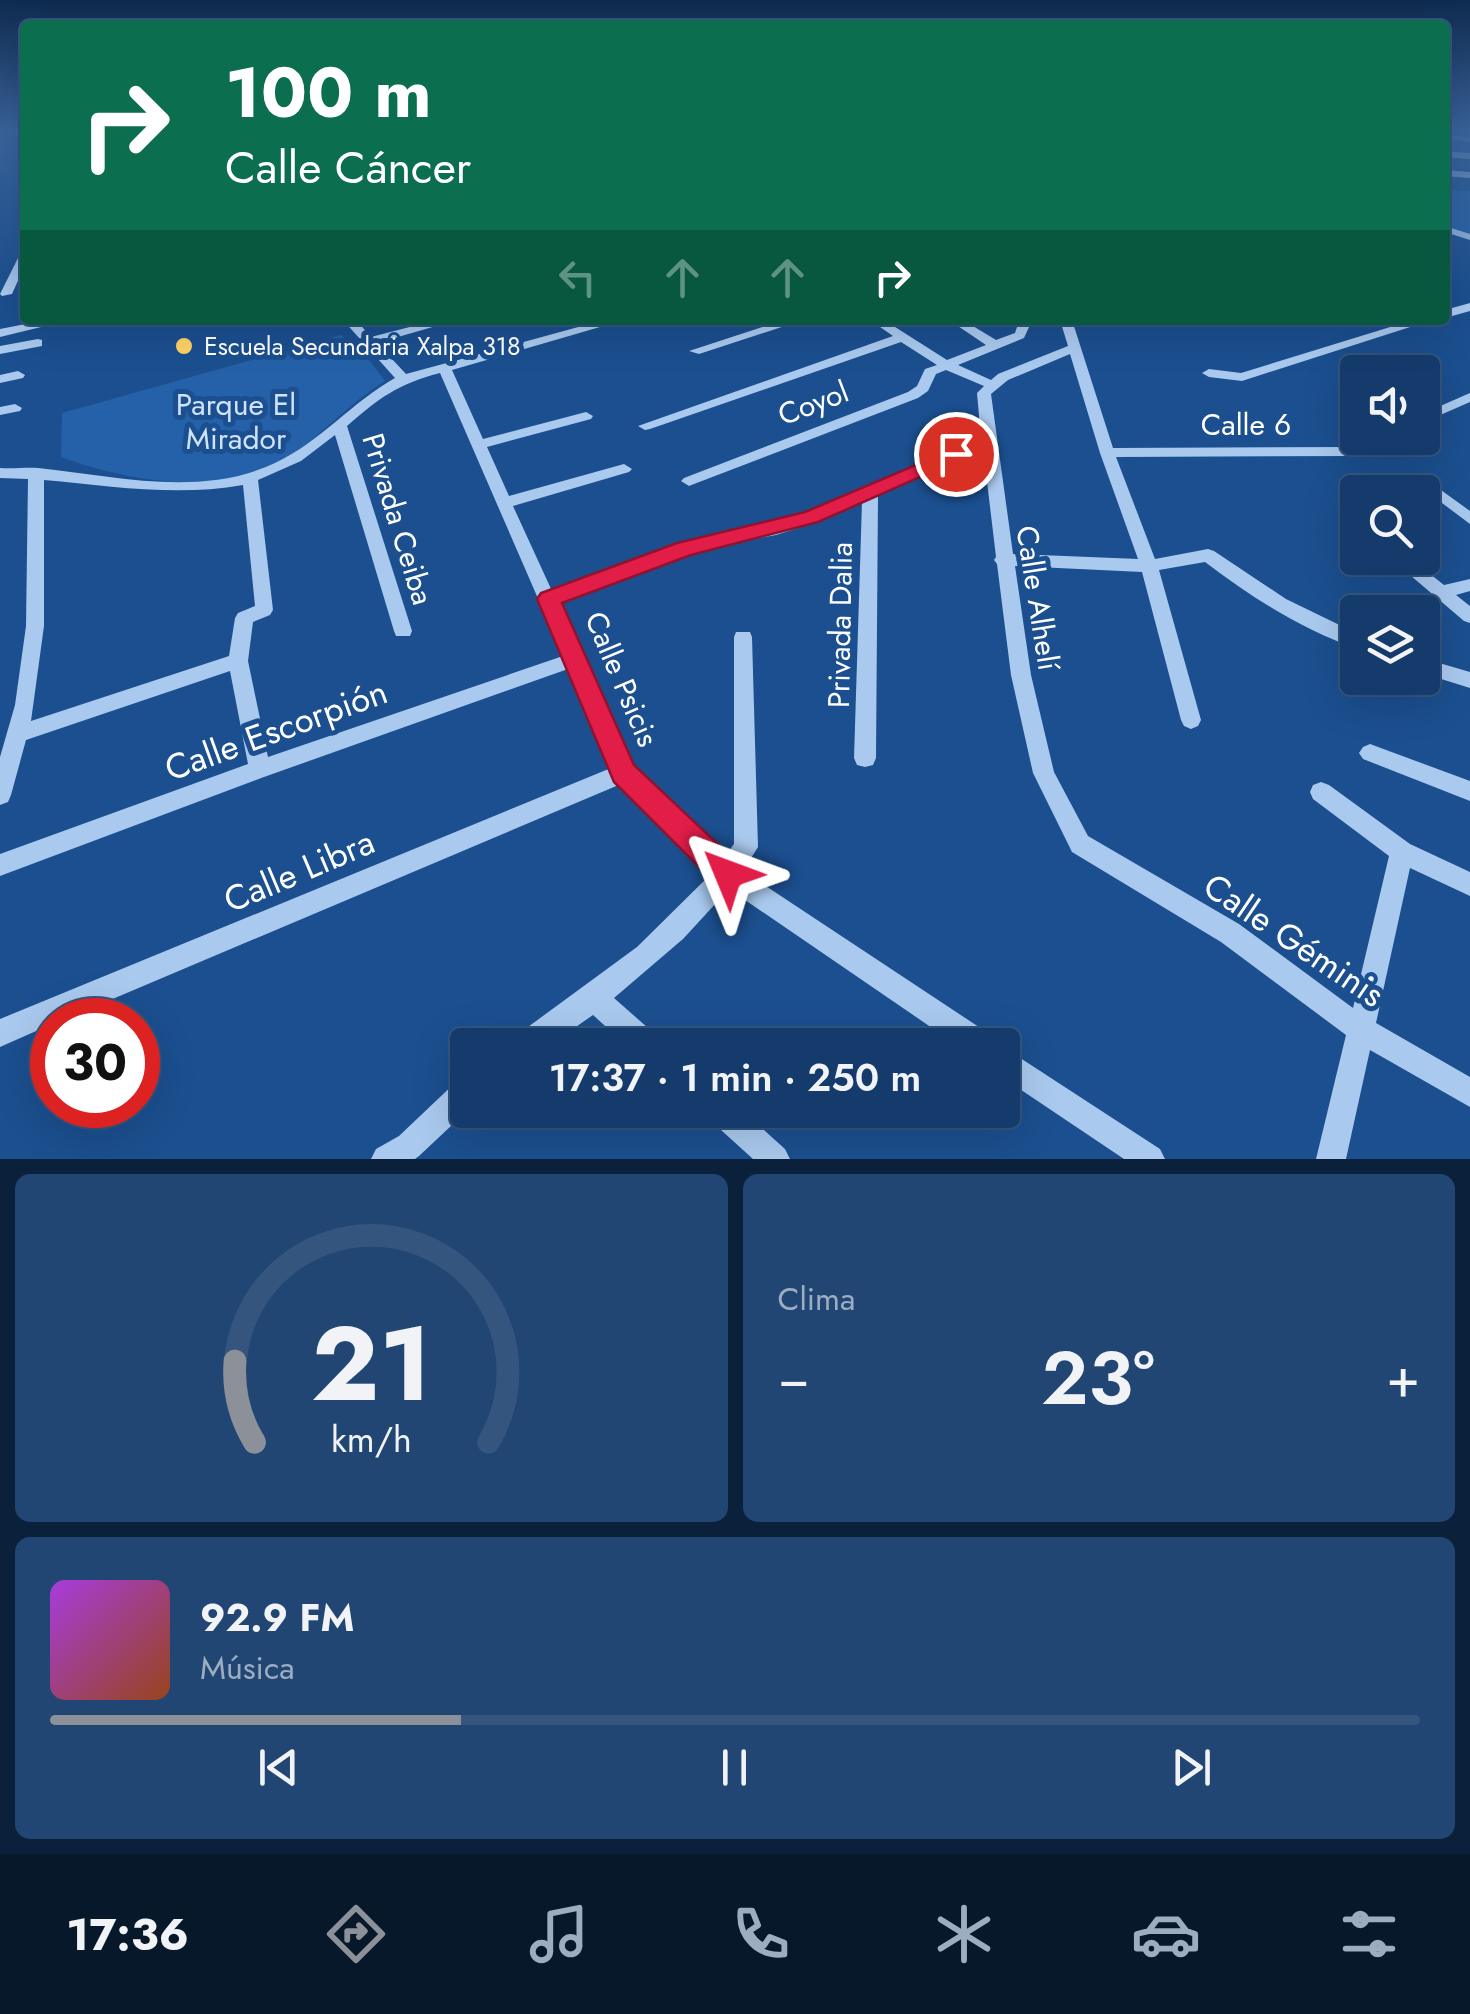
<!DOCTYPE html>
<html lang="es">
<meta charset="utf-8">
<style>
body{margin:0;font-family:Jost,sans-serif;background:#214673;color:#f1f3f6;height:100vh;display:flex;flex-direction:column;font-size:38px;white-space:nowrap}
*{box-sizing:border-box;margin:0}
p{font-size:32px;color:#9dadc1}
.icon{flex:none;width:55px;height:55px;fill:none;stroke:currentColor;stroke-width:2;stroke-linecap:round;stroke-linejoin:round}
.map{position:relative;height:1159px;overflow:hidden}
.side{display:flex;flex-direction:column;gap:15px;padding:15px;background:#0b203b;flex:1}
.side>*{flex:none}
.guide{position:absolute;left:20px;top:20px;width:1430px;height:305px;border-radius:10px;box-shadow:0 10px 40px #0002,0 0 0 2px #33557e;background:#0b6e4f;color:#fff;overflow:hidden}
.tools{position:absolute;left:1340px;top:355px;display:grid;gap:20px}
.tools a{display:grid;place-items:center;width:100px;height:100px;border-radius:10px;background:#143b6b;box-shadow:0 10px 40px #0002,0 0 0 2px #33557e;font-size:50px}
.speed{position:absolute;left:30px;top:998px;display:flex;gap:20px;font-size:50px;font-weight:700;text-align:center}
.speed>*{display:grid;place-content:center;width:130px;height:130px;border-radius:50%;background:#143b6b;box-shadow:0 10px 40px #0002,0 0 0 2px #33557e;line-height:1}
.speed .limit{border:15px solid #d22;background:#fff;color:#111}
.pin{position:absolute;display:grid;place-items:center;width:85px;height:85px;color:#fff;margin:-42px;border:5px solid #fff;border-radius:50%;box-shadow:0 2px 10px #0007}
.me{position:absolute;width:110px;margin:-55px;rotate:314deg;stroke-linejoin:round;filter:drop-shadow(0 0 8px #0008)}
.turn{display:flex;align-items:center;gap:35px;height:210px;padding:0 40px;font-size:45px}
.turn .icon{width:130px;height:130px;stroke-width:2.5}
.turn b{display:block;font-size:70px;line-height:85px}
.lanes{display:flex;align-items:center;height:95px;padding:0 40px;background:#0003;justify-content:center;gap:50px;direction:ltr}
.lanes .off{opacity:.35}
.big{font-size:75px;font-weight:600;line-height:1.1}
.side .tile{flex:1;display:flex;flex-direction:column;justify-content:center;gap:15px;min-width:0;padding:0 35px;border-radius:15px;background:#214673}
.side .dial{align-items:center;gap:0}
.dial svg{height:260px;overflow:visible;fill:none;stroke:#33557e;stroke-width:7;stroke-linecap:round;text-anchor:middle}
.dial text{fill:#f1f3f6;stroke:none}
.song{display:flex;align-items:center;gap:30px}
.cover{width:120px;height:120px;border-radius:15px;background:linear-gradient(135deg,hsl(280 70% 55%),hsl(20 70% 35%))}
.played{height:10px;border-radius:5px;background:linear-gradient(90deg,#8c9099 30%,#33557e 30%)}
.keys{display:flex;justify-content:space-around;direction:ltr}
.heat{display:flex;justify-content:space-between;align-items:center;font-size:55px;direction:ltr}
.side .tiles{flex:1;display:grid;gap:15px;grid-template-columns:1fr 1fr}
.tile:last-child{grid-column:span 2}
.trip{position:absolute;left:450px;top:1028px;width:570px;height:100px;border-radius:10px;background:#143b6b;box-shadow:0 10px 40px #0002,0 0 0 2px #33557e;font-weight:600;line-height:100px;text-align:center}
.menu{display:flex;height:160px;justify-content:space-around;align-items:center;background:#08182b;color:#9dadc1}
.menu .icon{width:70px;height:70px}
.menu .selected{color:#8c9099}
.menu b{font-size:45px;color:#f1f3f6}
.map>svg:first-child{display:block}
.green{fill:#2461a8}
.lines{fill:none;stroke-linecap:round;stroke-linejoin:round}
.minor{fill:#a9c9ee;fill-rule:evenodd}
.route{fill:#e11d48;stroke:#92132f;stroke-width:2.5}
.poi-dot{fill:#ffd166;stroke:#1b4f8f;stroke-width:4}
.labels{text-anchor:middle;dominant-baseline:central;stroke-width:10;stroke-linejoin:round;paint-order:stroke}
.far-poi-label{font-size:25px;fill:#fff;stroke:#1b4f8f;text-anchor:start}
.street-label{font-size:30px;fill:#fff;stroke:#1b4f8f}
.park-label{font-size:30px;fill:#cfe3fa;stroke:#1b4f8f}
.near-street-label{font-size:35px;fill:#fff;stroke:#1b4f8f}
</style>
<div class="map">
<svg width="1470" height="1159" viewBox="0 0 1470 1159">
<rect width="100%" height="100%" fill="#1b4f8f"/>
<path class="green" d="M1445 190 1470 191V235L1445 227Z
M341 335 371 362 385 381C347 404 318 440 281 462 220 498 122 480 61 457L62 413Z"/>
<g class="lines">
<path class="minor" d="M1445 134 1470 138V142L1445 138Z
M1445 151 1470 153V159L1445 157Z
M1445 170 1470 172V178L1445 176Z
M1445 226 1470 234V240L1445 232Z
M25 251V265L12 294 2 296 0 294 20 254Z
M1470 303V311L1445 318V310Z
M46 320H70L0 337V329Z
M343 320H356L371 337 437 320H457L377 343 406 374 604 320H624L452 370 483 439 586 412 593 416 591 419 487 447 509 496 624 464 632 469 629 472 513 506 552 591 704 537 775 524 805 514 981 438 977 393 984 386 946 370 936 374 928 391 918 398 694 484 689 486 681 481 684 478 908 392 917 386 925 369 937 365 901 342 650 429 645 430 638 426 893 336 870 320H884L947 360 986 345 949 320H963L996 340 1015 333 1017 327 1012 320H1024L1029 327 1024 338 958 365 991 380 998 374 1068 346 1060 320H1072L1113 448 1352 447 1372 438H1390L1388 441 1354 456 1116 457 1155 559 1208 549 1214 551 1286 599 1358 634V649C1302 630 1251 597 1205 562L1159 570 1201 720 1198 726 1191 729 1184 726 1181 720 1142 572 1015 566 1031 675 1054 772 1088 836 1239 924 1353 1008 1389 856 1313 799 1310 792 1313 785 1321 782 1329 785 1410 844 1470 872V896L1410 868 1376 1023 1470 1077V1107L1370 1050 1346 1159H1316L1346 1035 1221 942 1072 852 1033 773 1011 675 997 564 994 560 996 557 983 448 878 495 876 758 873 765 865 767 857 765 854 758 862 502 817 522 776 535 713 546 558 603 586 659 584 662 632 766 725 856 734 844V637L736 632H750L752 637 758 847 743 871 991 1035 995 1045H957L729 889 683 939 614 998 656 1035 660 1045H626L593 1015 550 1045H513L517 1035 637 947 711 874 621 784 63 1020H52V1024L0 1047V1019L611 768 568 669 264 777 0 876V854L248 764 230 671 26 740 11 795 8 802 0 805V757L15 705 26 626 28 479 0 478V468C13 469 27 467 38 468 115 476 201 498 275 463 320 442 352 402 395 378ZM1070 354 1100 453 1138 559 1013 554 991 394 1008 380ZM440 373 563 656 268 757 248 661 253 622 270 615 273 610 258 480 301 461 335 435 394 631 396 636H410L412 631 347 426C379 398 398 384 440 373ZM44 480C111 486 176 497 243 485L255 606 238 613 235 618 229 656 31 721 44 626Z
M784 320H803L699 354 689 351Z
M1413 320H1432L1242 381 1209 377 1202 373 1209 369 1241 373Z
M38 339 42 340V346L0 354V346Z
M18 371 25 375 23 378 0 383V375Z
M1470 393V402L1422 423V414Z
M15 404 22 408 20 411 0 415V407Z
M1427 480 1470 511V524L1422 488 1419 485 1422 482Z
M1357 519H1358V530L1349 524Z
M1390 558H1410L1444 585 1470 579V591L1456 595 1470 606V623L1464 621Z
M1422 658 1470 672V688L1422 673Z
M1370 744 1470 781V801L1363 759 1359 753 1363 747Z
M1002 1046 1160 1149 1165 1159H1124L1002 1077Z
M468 1076V1110L419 1156 415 1159H371L376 1149 399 1136 458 1080Z
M706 1110H742L785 1149 790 1159H753L710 1120Z"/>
</g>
<linearGradient id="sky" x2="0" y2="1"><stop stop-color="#0f2b4f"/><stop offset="0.45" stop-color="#39639b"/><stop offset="1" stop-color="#39639b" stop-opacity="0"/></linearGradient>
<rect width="1470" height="293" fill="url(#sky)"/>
<path class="route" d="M956 448 966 454 963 458 818 522 691 555 562 603 634 765 739 864 744 874 739 885 728 889 717 885 614 782 537 599 541 593 677 543 805 512Z"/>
<circle class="poi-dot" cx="184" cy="346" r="10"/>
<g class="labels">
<g class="far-poi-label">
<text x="204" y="346">Escuela Secundaria Xalpa 318</text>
</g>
<g class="street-label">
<text transform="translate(813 403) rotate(-21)">Coyol</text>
<text x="1246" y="424">Calle 6</text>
<text transform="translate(398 519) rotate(73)">Privada Ceiba</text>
<text transform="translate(1038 598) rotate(81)">Calle Alhelí</text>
<text transform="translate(840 625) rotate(-89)">Privada Dalia</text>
<text transform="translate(622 679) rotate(67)">Calle Psicis</text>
</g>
<g class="park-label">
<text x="236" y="404">Parque El<tspan x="236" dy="34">Mirador</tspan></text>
</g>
<g class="near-street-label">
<text transform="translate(276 730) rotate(-20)">Calle Escorpión</text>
<text transform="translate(299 871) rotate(-23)">Calle Libra</text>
<text transform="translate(1294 940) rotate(34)">Calle Géminis</text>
</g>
</g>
</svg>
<div class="tools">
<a><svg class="icon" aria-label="sound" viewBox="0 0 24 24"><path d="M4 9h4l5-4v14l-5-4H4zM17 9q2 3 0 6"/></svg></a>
<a><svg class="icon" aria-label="search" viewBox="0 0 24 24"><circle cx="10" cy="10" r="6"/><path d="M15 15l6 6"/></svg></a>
<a><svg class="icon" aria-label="layers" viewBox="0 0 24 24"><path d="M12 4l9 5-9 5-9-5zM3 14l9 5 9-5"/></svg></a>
</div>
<div class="speed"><div class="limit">30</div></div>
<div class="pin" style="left:956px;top:454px;background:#d93025"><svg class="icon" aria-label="arrive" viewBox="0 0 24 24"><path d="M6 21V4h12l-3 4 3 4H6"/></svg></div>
<svg class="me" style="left:728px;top:874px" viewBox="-20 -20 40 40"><path d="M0-17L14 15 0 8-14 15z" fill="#e11d48" stroke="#fff" stroke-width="4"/></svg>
<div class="trip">17:37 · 1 min · 250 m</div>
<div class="guide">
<div class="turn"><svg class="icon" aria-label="right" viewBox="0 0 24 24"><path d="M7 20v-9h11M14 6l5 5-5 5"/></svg><div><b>100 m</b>Calle Cáncer</div></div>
<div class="lanes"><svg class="icon off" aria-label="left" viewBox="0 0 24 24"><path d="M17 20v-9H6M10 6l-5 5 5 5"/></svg><svg class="icon off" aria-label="ahead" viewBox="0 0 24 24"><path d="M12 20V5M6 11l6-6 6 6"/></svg><svg class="icon off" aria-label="ahead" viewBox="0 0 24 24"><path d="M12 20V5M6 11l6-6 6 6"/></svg><svg class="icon" aria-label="right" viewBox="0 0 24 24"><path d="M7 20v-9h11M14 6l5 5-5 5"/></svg></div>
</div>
</div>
<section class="side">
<div class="tiles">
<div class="tile dial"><svg viewBox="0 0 100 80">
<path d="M14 69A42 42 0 1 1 86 69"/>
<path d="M14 69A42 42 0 0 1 8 44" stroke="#8c9099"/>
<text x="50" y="56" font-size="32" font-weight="700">21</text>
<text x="50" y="72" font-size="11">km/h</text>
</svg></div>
<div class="tile"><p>Clima</p>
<div class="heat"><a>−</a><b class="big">23°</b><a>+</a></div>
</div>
<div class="tile">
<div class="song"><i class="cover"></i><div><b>92.9 FM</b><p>Música</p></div></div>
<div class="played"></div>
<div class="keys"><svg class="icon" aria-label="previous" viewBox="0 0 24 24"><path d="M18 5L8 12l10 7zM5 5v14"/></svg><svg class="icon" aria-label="pause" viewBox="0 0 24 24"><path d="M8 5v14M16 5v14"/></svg><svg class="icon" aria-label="next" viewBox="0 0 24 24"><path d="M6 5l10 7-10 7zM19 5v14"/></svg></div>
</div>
</div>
</section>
<nav class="menu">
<b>17:36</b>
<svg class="icon selected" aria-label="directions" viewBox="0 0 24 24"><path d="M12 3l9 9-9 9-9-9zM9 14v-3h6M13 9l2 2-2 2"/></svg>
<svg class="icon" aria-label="music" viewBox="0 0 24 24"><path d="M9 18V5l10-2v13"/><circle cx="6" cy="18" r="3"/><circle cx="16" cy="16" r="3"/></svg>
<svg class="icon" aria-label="phone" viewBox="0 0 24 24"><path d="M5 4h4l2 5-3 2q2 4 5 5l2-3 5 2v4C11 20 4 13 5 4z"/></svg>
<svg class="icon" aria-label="climate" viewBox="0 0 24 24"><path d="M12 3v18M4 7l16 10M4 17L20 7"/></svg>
<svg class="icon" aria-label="car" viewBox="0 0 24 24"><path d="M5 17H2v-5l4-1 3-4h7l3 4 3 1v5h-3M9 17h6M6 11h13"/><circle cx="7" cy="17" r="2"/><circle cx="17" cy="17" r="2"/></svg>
<svg class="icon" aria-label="filters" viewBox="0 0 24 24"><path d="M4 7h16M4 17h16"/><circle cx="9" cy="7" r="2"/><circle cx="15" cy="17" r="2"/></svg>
</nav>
